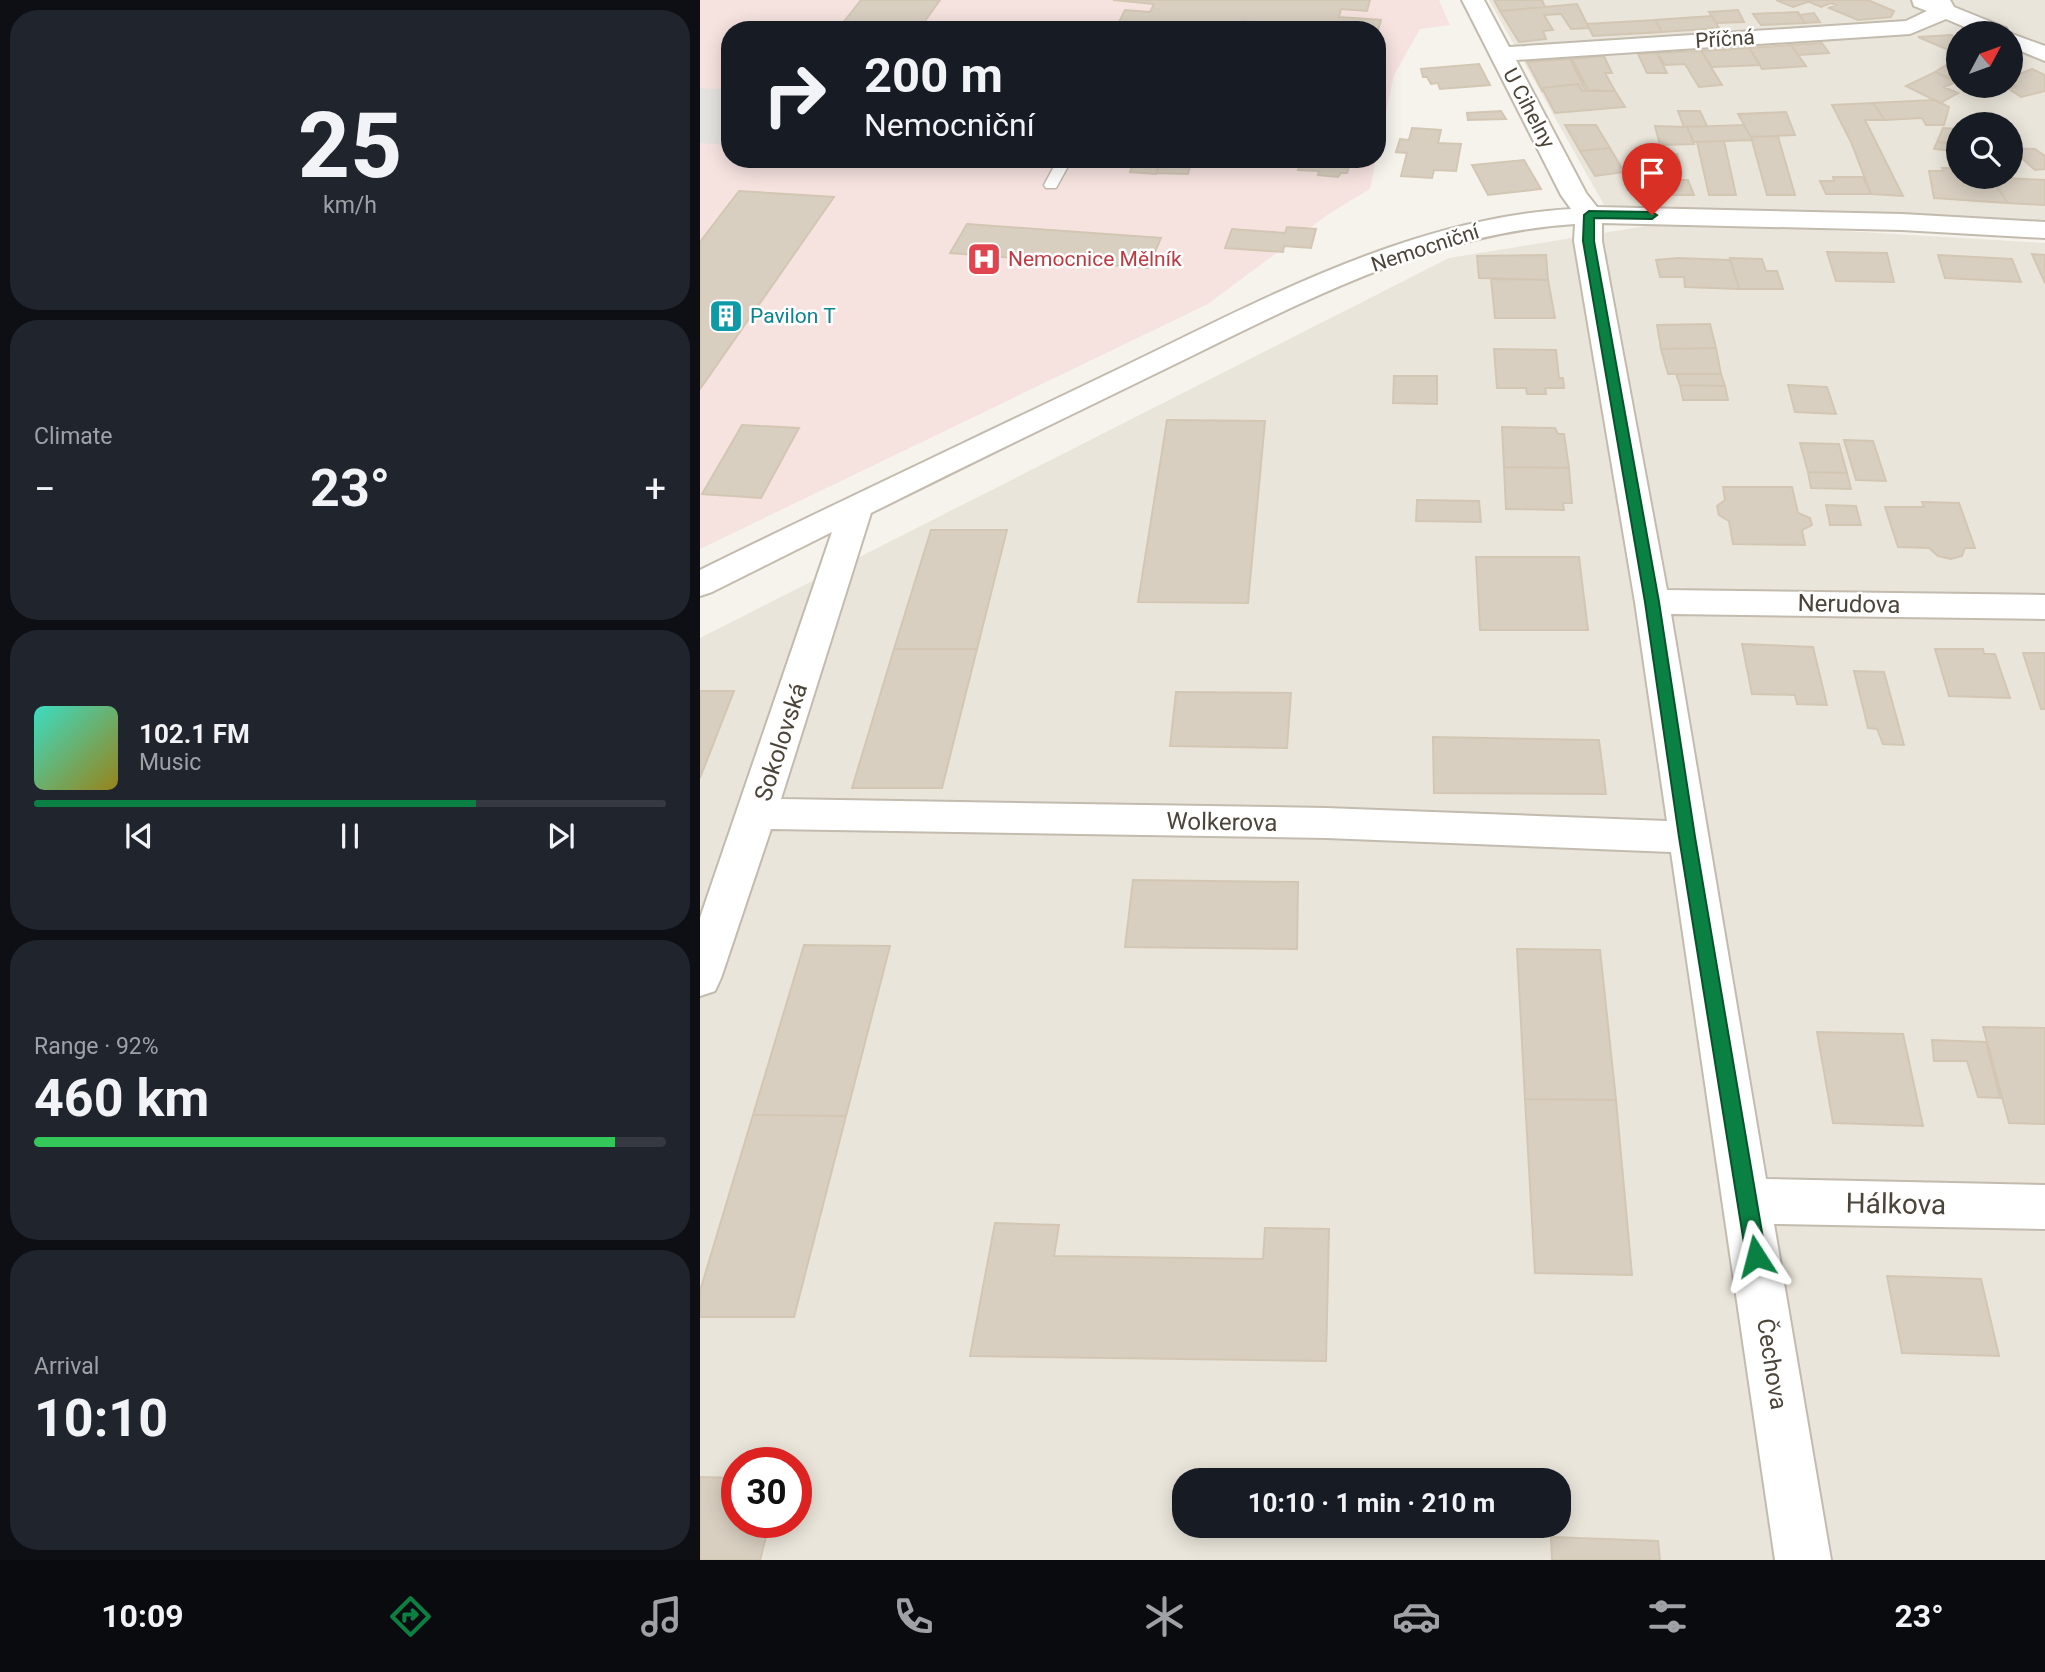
<!DOCTYPE html>
<meta charset="utf-8">
<style>
body{margin:0;font-family:Roboto,sans-serif;background:#20242c;color:#f1f3f6;height:100vh;display:flex;flex-direction:column;font-size:26px;white-space:nowrap}
*{box-sizing:border-box;margin:0}
p{font-size:23px;color:#9ea1a6}
.icon{flex:none;width:38px;height:38px;fill:none;stroke:currentColor;stroke-width:2;stroke-linecap:round;stroke-linejoin:round}
.map{position:relative;flex:1;overflow:hidden}
.drawer{display:flex;flex-direction:column;gap:10px;padding:10px;background:#0d0f14;width:700px}
.drawer>*{flex:none}
.hud{position:absolute;left:21px;top:21px;width:665px;height:147px;border-radius:28px;box-shadow:0 4px 18px #0003;background:#171b24;color:#f1f3f6;overflow:hidden}
.needle{width:46px;rotate:49deg}
.tools{position:absolute;left:1246px;top:21px;display:grid;gap:14px}
.tools a{display:grid;place-items:center;width:77px;height:77px;border-radius:50%;background:#171b24;box-shadow:0 4px 18px #0003;font-size:35px}
.speed{position:absolute;left:21px;top:1447px;display:flex;gap:14px;font-size:35px;font-weight:700;text-align:center}
.speed>*{display:grid;place-content:center;width:91px;height:91px;border-radius:50%;background:#171b24;box-shadow:0 4px 18px #0003;line-height:1}
.speed .limit{border:10px solid #d22;background:#fff;color:#111}
.pin{position:absolute;display:grid;place-items:center;width:60px;height:60px;color:#fff;margin:-72px -30px;border-radius:50% 50% 50% 0;rotate:-45deg;box-shadow:0 0 7px #0007}
.pin .icon{rotate:45deg}
.me{position:absolute;width:77px;margin:-38px;rotate:351deg;stroke-linejoin:round;filter:drop-shadow(0 0 5px #0008)}
.turn{display:flex;align-items:center;gap:24px;height:147px;padding:0 28px;font-size:32px}
.turn .icon{width:91px;height:91px;stroke-width:2.5}
.turn b{display:block;font-size:49px;line-height:60px}
.big{font-size:52px;font-weight:700;line-height:1.1}
.drawer .widget{flex:1;display:flex;flex-direction:column;justify-content:center;gap:10px;min-width:0;padding:0 24px;border-radius:28px;background:#20242c}
.drawer .dial{align-items:center;gap:0}
.dial b{font-size:91px;line-height:1}
.song{display:flex;align-items:center;gap:21px}
.cover{width:84px;height:84px;border-radius:10px;background:linear-gradient(135deg,hsl(170 70% 55%),hsl(50 70% 35%))}
.played{height:7px;border-radius:4px;background:linear-gradient(90deg,#0b8043 70%,#363941 70%)}
.keys{display:flex;justify-content:space-around;direction:ltr}
.heat{display:flex;justify-content:space-between;align-items:center;font-size:38px;direction:ltr}
.charge{height:10px;border-radius:5px;background:linear-gradient(90deg,#34c759 92%,#363941 0)}
.trip{position:absolute;left:472px;top:1468px;width:399px;height:70px;border-radius:28px;background:#171b24;box-shadow:0 4px 18px #0003;font-weight:700;line-height:70px;text-align:center}
.menu{display:flex;height:112px;justify-content:space-around;align-items:center;background:#090b0e;color:#9ea1a6}
.menu .icon{width:49px;height:49px}
.menu .on{color:#0b8043}
.menu b{font-size:32px;color:#f1f3f6}
main{display:flex;flex:1;min-height:0}
.map>svg:first-child{display:block}
.residential{fill:#eae5da;fill-rule:evenodd}
.medical{fill:#f6e3e0}
.parking{fill:#e5e3e0}
.building{fill:#d8cfc1;stroke:#d3c7b4;stroke-width:2}
.lines{fill:none;stroke-linecap:round;stroke-linejoin:round}
.service-casing{stroke:#c2bbae;stroke-width:3}
.minor-casing{stroke:#c2bbae;stroke-width:4}
.service{fill:#fff;fill-rule:evenodd}
.minor{fill:#fff;fill-rule:evenodd}
.route{fill:#0b8043;stroke:#07532c;stroke-width:2}
.labels{text-anchor:middle;dominant-baseline:central;stroke-width:5;stroke-linejoin:round;paint-order:stroke}
.far-street-label{font-size:21px;fill:#4b4439;stroke:#fff}
.far-health-label{font-size:21px;fill:#be3a42;stroke:#fff;text-anchor:start}
.far-culture-label{font-size:21px;fill:#0d838f;stroke:#fff;text-anchor:start}
.street-label{font-size:24px;fill:#4b4439;stroke:#fff}
.near-street-label{font-size:28px;fill:#4b4439;stroke:#fff}
</style>
<main>
<section class="drawer">
<div class="widget dial"><b>25</b><p>km/h</p></div>
<div class="widget"><p>Climate</p>
<div class="heat"><a>−</a><b class="big">23°</b><a>+</a></div>
</div>
<div class="widget">
<div class="song"><i class="cover"></i><div><b>102.1 FM</b><p>Music</p></div></div>
<div class="played"></div>
<div class="keys"><svg class="icon" aria-label="previous" viewBox="0 0 24 24"><path d="M18 5L8 12l10 7zM5 5v14"/></svg><svg class="icon" aria-label="pause" viewBox="0 0 24 24"><path d="M8 5v14M16 5v14"/></svg><svg class="icon" aria-label="next" viewBox="0 0 24 24"><path d="M6 5l10 7-10 7zM19 5v14"/></svg></div>
</div>
<div class="widget"><p>Range · 92%</p><b class="big">460 km</b><div class="charge"></div></div>
<div class="widget"><p>Arrival</p><b class="big">10:10</b></div>
</section>
<div class="map">
<svg width="1345" height="1560" viewBox="0 0 1345 1560">
<rect width="100%" height="100%" fill="#f6f3ec"/>
<path class="residential" d="M789 0H1345V224L904 205ZM1258 33H1311V86H1258ZM1258 124H1311V177H1258Z
M977 221 1345 243V1560H0V638L749 258ZM37 1463H96V1522H37ZM485 1480H859V1526H485Z"/>
<path class="medical" d="M0 0H739L750 25 720 29 694 75 677 155V30H30V159H676L670 189 630 213 508 304 0 549Z"/>
<path class="parking" d="M0 88 30 90 29 145 0 143Z"/>
<path class="building" d="M161 0H240L220 28 142 24Z
M413 0H670L667 11 641 9 639 17 681 20 677 34V30H571L573 23 543 21 540 30H415L425 10 450 12 454 4Z
M794 0H842L845 7 800 11Z
M1076 0H1113L1093 7Z
M1113 0H1168L1194 11 1191 17 1158 20 1129 8 1136 5 1131 3 1121 7 1109 2Z
M877 4 889 28 871 29 861 14 844 15 853 30 843 31 846 39 819 42 800 11Z
M1038 10 1044 22 1016 23 1009 12Z
M1098 12 1105 23 1061 25 1053 14Z
M1114 13 1120 22 1105 23 1099 15Z
M1012 16 1019 28 962 32 955 20Z
M955 20 962 32 893 36 887 24Z
M1251 35 1258 38V54L1218 37Z
M1122 43 1129 53 1098 55 1091 45Z
M1091 45 1106 66 1062 69 1049 48Z
M1049 48 1060 65 1012 67 1001 51Z
M1001 51 1022 85 999 87 985 64 965 65 957 53Z
M957 53 967 73H947L938 54Z
M904 56 912 73H905L915 91 888 90 872 59Z
M870 59 886 91H882L878 84 842 88 843 92 827 62Z
M1256 59 1258 60V81L1235 72Z
M779 64 790 85 740 89 738 83 731 84 727 77H723L721 69Z
M1332 69 1345 75V91L1321 97 1309 89 1316 86 1311 84V77Z
M1235 72 1256 82 1244 87 1258 93 1240 103 1206 86Z
M878 84 882 91H915L925 107 855 113 842 88Z
M1235 100 1249 107 1244 125H1226L1222 118 1185 120 1173 103Z
M1173 103 1185 120H1165L1203 196 1171 194 1151 142 1132 105Z
M801 111 806 119 768 120 767 113Z
M978 111H1000L1007 126 984 127Z
M1086 112 1095 135 1051 137 1038 114Z
M865 125H896L910 148 880 151Z
M1044 125 1053 140 994 142 987 127Z
M955 126 987 127 994 144 960 145Z
M712 128 741 130 738 143 761 144 756 171 734 170 732 178 701 176 707 153 696 152 700 139 709 140Z
M1243 128 1258 129V144L1237 142Z
M1078 136 1079 140 1095 195H1067L1051 137Z
M1024 141 1036 195H1009L997 142Z
M1237 142 1258 144V157L1254 151 1234 149Z
M910 148 924 172 895 176 880 151Z
M1311 148 1335 149 1345 156V169L1335 170Z
M977 154 980 163H971L974 180H988L994 195H947L942 155Z
M251 159H326L323 165Z
M461 159H492L488 174 457 173Z
M602 159H651L647 173H641L638 177 618 175 619 171 598 170Z
M434 160 460 161 456 174 430 172Z
M824 160 841 189 788 195 772 165Z
M1242 168H1258V177H1290L1308 203 1234 198 1229 171H1243Z
M1133 177H1163L1171 194H1126L1120 181H1134Z
M1290 177 1345 180V205L1308 203Z
M39 191 134 197 0 389V242Z
M267 224 461 238 448 268 250 253Z
M587 227 616 229 611 248 584 246 583 252 525 248 532 229 585 233Z
M1127 252 1187 253 1194 282 1136 281Z
M1332 254 1345 255V283Z
M846 255 848 280 779 278 777 256Z
M1238 255 1312 259 1321 282 1245 278Z
M978 258 1030 260 1039 289 985 287 984 277H960L956 260Z
M1030 258 1062 259 1066 271H1077L1083 289H1039Z
M791 279 848 280 855 318H795Z
M1010 324 1016 348 961 349 957 325Z
M1016 348 1021 374H968L961 349Z
M794 349 856 350 859 378H863L864 388H845L846 394H827L826 388H797Z
M976 374H1021L1025 386 980 385Z
M694 376H737V404L693 403Z
M980 385 1025 386 1028 400H983Z
M1088 385 1127 387 1136 414 1095 412Z
M467 420 565 421 548 603 438 602Z
M42 425 99 428 61 498 2 494Z
M802 427 855 428 858 434H864L869 468 804 467Z
M1144 440 1173 441 1186 481 1156 480Z
M1100 443 1139 444 1147 473 1108 472Z
M804 467 869 468 872 503H863L864 510 806 509Z
M1108 472 1147 473 1151 489 1111 488Z
M1023 487H1092L1098 513 1110 518 1112 525 1102 530 1105 545 1033 544 1029 521 1019 515 1017 506 1025 500Z
M717 500 779 501 781 522 716 521Z
M1222 502 1259 503 1275 548H1265L1262 556 1251 559 1238 556 1229 548 1198 547 1185 507H1224Z
M1126 505 1156 506 1161 525H1130Z
M231 530H307L277 649H194Z
M776 557H879L888 630H780Z
M1042 644 1113 647 1127 705 1097 704 1095 695 1052 694Z
M194 649H277L242 788H152Z
M1235 649H1283L1284 654H1295L1310 698 1249 696Z
M1323 653H1345V709H1341Z
M1154 671 1184 672 1204 745 1183 744 1177 729 1168 728Z
M0 691H34L0 778Z
M476 692 591 693 587 748 470 746Z
M733 737 899 740 906 794 734 793Z
M433 880 598 882 597 949 425 947Z
M104 945 190 946 146 1116 53 1115Z
M817 949 900 950 916 1100 825 1099Z
M1283 1027 1345 1028V1124L1309 1123Z
M1117 1032 1203 1034 1223 1126 1133 1123Z
M1232 1040 1286 1042 1300 1098 1278 1097 1267 1061H1234Z
M825 1099 916 1100 932 1275 835 1273Z
M53 1115 146 1116 94 1317H0V1291Z
M295 1223 359 1225 354 1256 563 1259 565 1228 629 1229 626 1361 270 1356Z
M1187 1276 1281 1279 1299 1356 1202 1353Z
M0 1477 37 1478V1522H70L60 1560H0Z
M851 1537 958 1541 960 1560H852Z"/>
<g class="lines">
<g class="service-casing">
<path id="service" d="M358 159H372L356 188H346L344 185Z"/>
</g>
<g class="minor-casing">
<path id="minor" d="M762 0H784L809 47 1206 21 1227 11 1214 6 1212 0H1250L1254 7 1306 28 1309 33 1345 46V61L1311 47V33H1279L1246 19 1210 34 816 60 886 193 897 207 1202 214 1345 222V238L1202 230 902 223V241L967 590 1345 595V619L971 614 1066 1179 1345 1185V1229L1074 1224 1131 1560H1075L971 852 626 838 71 829 21 978 15 991 0 996V918L132 532 12 592 0 596V570C136 503 273 439 410 373 557 303 705 219 871 209L861 195ZM875 224 874 241 935 602 967 821 626 808 81 799 171 513C269 464 369 416 467 368 597 305 728 233 875 224Z"/>
</g>
<use href="#service" class="service"/>
<use href="#minor" class="minor"/>
</g>
<path class="route" d="M889 211 952 212 957 215 952 219 894 218V241L959 602 995 837 1066 1256 1063 1263 1056 1266 1049 1263 1046 1256 979 837 945 602 883 241 884 215Z"/>
<defs>
<g id="hospital-square" transform="scale(1.75)"><rect x="-9" y="-9" width="18" height="18" rx="4" fill="#e0444e" stroke="#fff"/><path d="M-5-5h3v3.5h4V-5h3V5h-3V1.5h-4V5h-3Z" fill="#fff"/></g>
<g id="building-square" transform="scale(1.75)"><rect x="-9" y="-9" width="18" height="18" rx="4" fill="#0f9aa8" stroke="#fff"/><path d="M-4-6H4V6H1V3H-1V6H-4ZM-2.5-4.3h1.7v1.8h-1.7ZM.8-4.3h1.7v1.8H.8ZM-2.5-1h1.7V.8h-1.7ZM.8-1h1.7V.8H.8Z" fill="#fff"/></g>
</defs>
<g fill-rule="evenodd">
<use href="#hospital-square" x="284" y="259"/>
<use href="#building-square" x="26" y="316"/>
</g>
<g class="labels">
<g class="far-street-label">
<text transform="translate(1025 39) rotate(-4)">Příčná</text>
<text transform="translate(829 108) rotate(62)">U Cihelny</text>
<text transform="translate(725 248) rotate(-18)">Nemocniční</text>
</g>
<g class="far-health-label">
<text x="308" y="259">Nemocnice Mělník</text>
</g>
<g class="far-culture-label">
<text x="50" y="316">Pavilon T</text>
</g>
<g class="street-label">
<text transform="translate(1149 604) rotate(1)">Nerudova</text>
<text transform="translate(81 742) rotate(-72)">Sokolovská</text>
<text transform="translate(522 822) rotate(1)">Wolkerova</text>
<text transform="translate(1072 1364) rotate(81)">Čechova</text>
</g>
<g class="near-street-label">
<text transform="translate(1196 1204) rotate(1)">Hálkova</text>
</g>
</g>
</svg>
<div class="tools">
<a><svg class="needle" viewBox="-14 -14 28 28"><path d="M0-13l5 13h-10z" fill="#e53935"/><path d="M0 13l5-13h-10z" fill="#9ea1a6"/></svg></a>
<a><svg class="icon" aria-label="search" viewBox="0 0 24 24"><circle cx="10" cy="10" r="6"/><path d="M15 15l6 6"/></svg></a>
</div>
<div class="speed"><div class="limit">30</div></div>
<div class="pin" style="left:952px;top:215px;background:#d93025"><svg class="icon" aria-label="arrive" viewBox="0 0 24 24"><path d="M6 21V4h12l-3 4 3 4H6"/></svg></div>
<svg class="me" style="left:1056px;top:1256px" viewBox="-20 -20 40 40"><path d="M0-17L14 15 0 8-14 15z" fill="#0b8043" stroke="#fff" stroke-width="4"/></svg>
<div class="trip">10:10 · 1 min · 210 m</div>
<div class="hud">
<div class="turn"><svg class="icon" aria-label="right" viewBox="0 0 24 24"><path d="M7 20v-9h11M14 6l5 5-5 5"/></svg><div><b>200 m</b>Nemocniční</div></div>
</div>
</div>
</main>
<nav class="menu">
<b>10:09</b>
<svg class="icon on" aria-label="directions" viewBox="0 0 24 24"><path d="M12 3l9 9-9 9-9-9zM9 14v-3h6M13 9l2 2-2 2"/></svg>
<svg class="icon" aria-label="music" viewBox="0 0 24 24"><path d="M9 18V5l10-2v13"/><circle cx="6" cy="18" r="3"/><circle cx="16" cy="16" r="3"/></svg>
<svg class="icon" aria-label="phone" viewBox="0 0 24 24"><path d="M5 4h4l2 5-3 2q2 4 5 5l2-3 5 2v4C11 20 4 13 5 4z"/></svg>
<svg class="icon" aria-label="climate" viewBox="0 0 24 24"><path d="M12 3v18M4 7l16 10M4 17L20 7"/></svg>
<svg class="icon" aria-label="car" viewBox="0 0 24 24"><path d="M5 17H2v-5l4-1 3-4h7l3 4 3 1v5h-3M9 17h6M6 11h13"/><circle cx="7" cy="17" r="2"/><circle cx="17" cy="17" r="2"/></svg>
<svg class="icon" aria-label="filters" viewBox="0 0 24 24"><path d="M4 7h16M4 17h16"/><circle cx="9" cy="7" r="2"/><circle cx="15" cy="17" r="2"/></svg>
<b>23°</b>
</nav>
